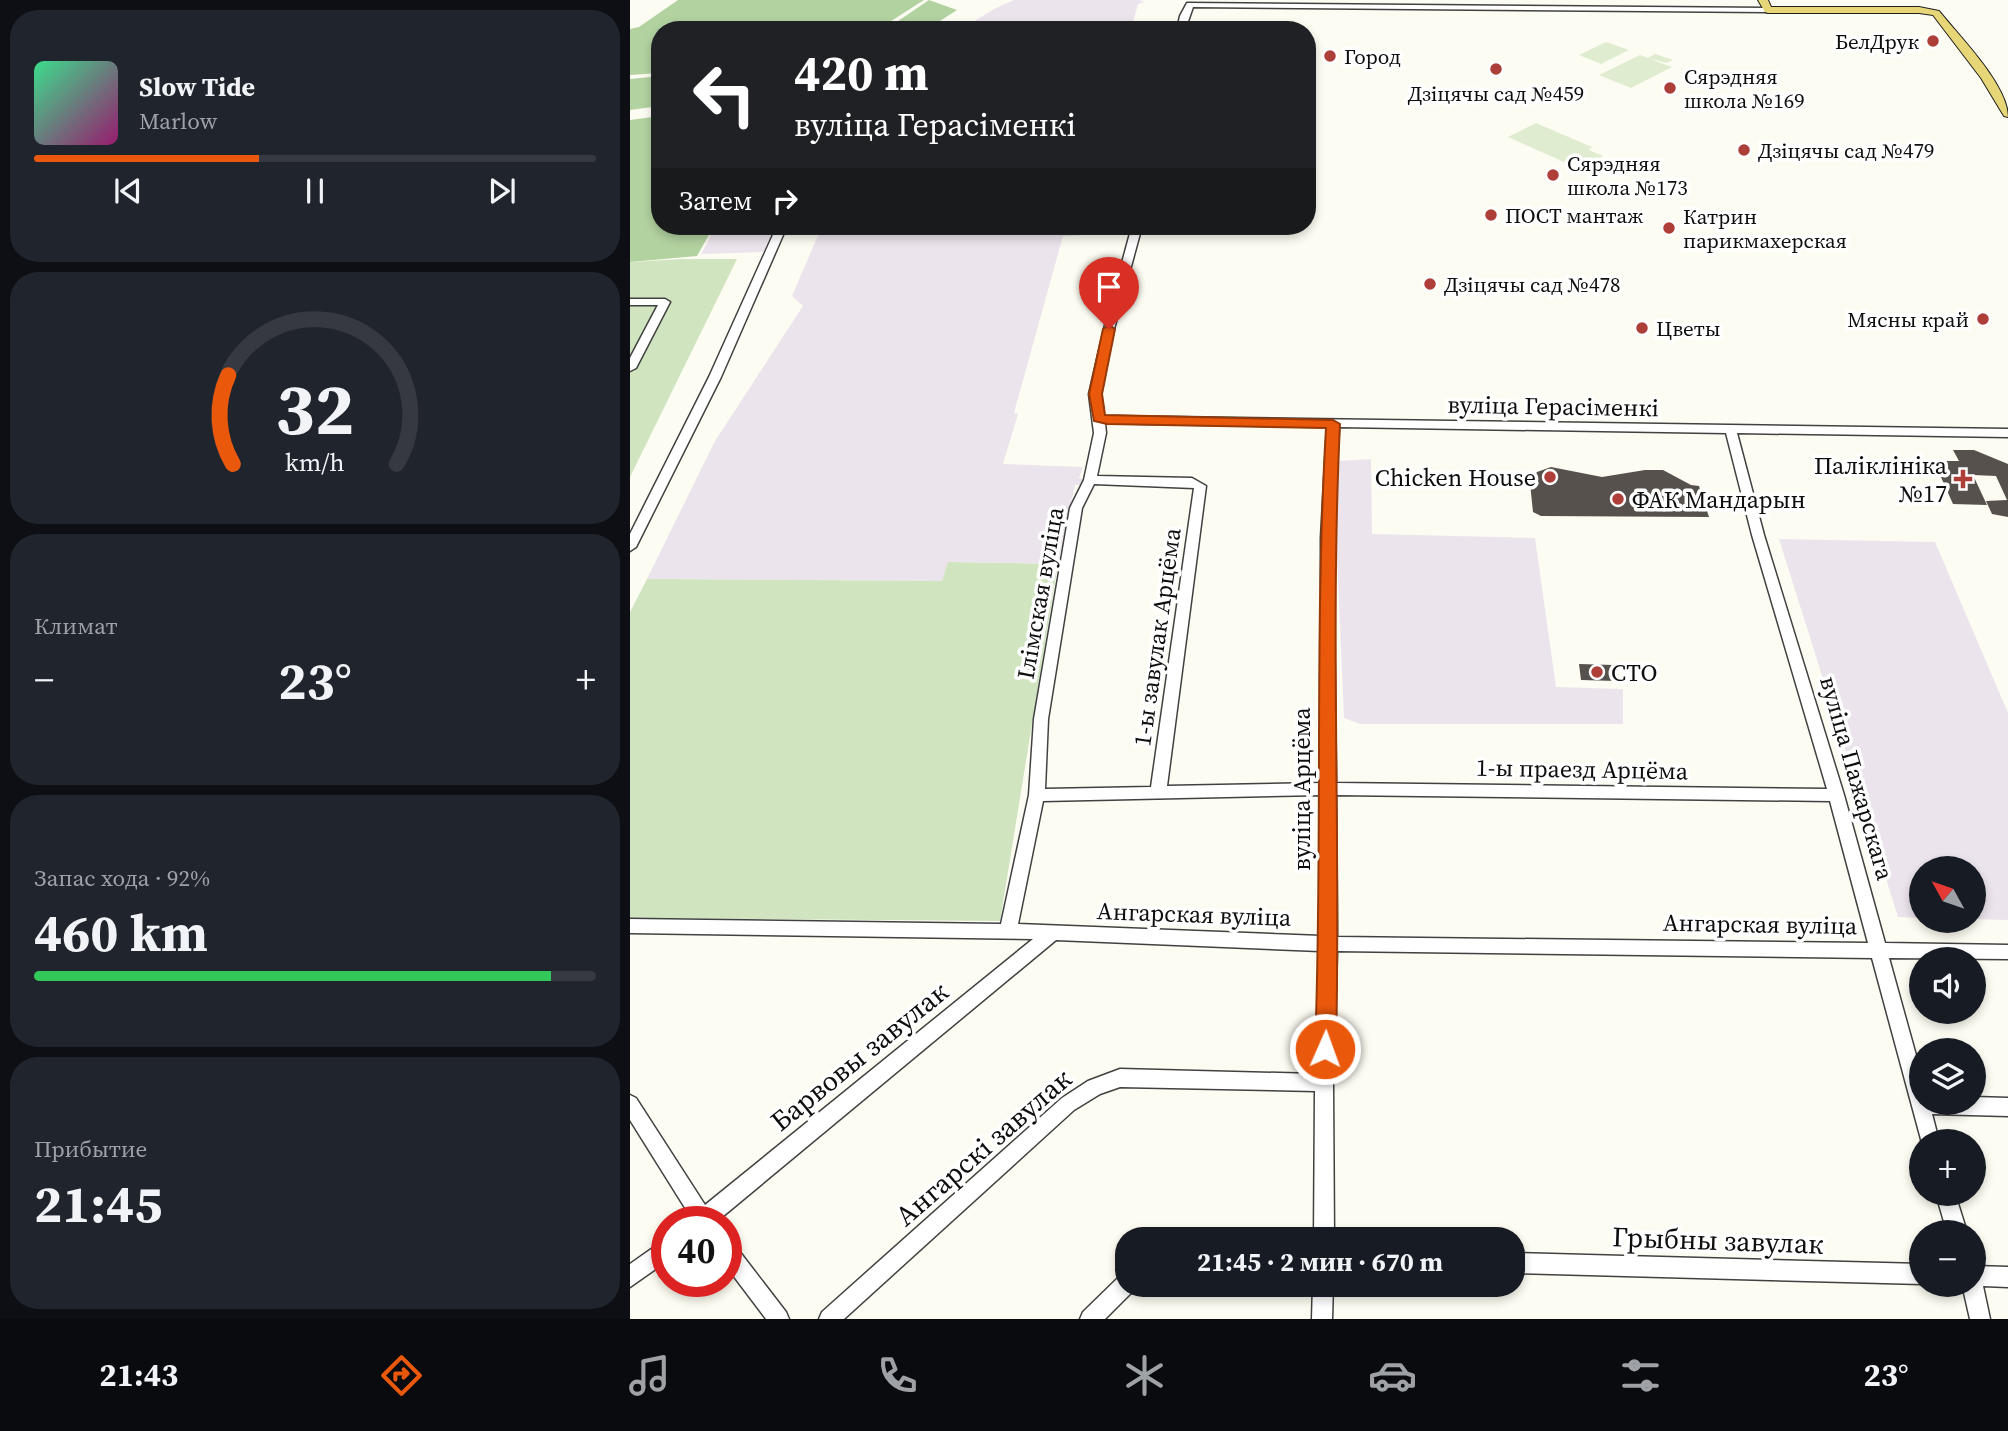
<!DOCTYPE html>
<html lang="ru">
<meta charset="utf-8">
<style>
body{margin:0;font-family:"Source Serif 4",serif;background:#20242c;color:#f1f3f6;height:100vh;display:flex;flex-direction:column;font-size:26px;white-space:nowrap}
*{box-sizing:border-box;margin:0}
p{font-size:23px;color:#9ea1a6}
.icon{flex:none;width:38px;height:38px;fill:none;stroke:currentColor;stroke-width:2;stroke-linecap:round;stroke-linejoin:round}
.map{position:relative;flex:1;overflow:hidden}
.drawer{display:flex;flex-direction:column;gap:10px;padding:10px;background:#0d0f14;width:630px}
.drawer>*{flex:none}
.hud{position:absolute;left:21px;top:21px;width:665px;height:214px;border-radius:28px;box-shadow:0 4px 10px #0003;background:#202124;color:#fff;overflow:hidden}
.needle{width:46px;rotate:310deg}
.controls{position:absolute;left:1279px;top:856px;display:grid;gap:14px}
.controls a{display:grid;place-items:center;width:77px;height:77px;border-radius:50%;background:#171b24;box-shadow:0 4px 10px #0003;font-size:35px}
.speed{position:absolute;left:21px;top:1206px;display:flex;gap:14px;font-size:35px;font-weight:700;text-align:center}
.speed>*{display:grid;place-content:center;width:91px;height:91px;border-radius:50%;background:#171b24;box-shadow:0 4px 10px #0003;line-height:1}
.speed .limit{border:10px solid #d22;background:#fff;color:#111}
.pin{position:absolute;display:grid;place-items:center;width:60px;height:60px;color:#fff;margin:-72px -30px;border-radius:50% 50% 50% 0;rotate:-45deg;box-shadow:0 0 7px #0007}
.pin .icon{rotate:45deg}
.me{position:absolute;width:77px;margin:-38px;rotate:2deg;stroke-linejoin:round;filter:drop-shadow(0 0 5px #0008)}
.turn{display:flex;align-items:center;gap:24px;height:147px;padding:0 28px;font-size:32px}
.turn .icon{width:91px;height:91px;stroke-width:2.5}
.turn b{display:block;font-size:49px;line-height:60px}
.then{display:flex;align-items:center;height:66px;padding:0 28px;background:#0003;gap:14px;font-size:26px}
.big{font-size:52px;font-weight:700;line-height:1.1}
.drawer .card{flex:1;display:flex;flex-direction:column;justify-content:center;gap:10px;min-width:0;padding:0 24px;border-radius:28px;background:#20242c}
.drawer .dial{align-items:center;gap:0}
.dial svg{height:182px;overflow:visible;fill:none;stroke:#363941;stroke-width:7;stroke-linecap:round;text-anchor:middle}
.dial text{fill:#f1f3f6;stroke:none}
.song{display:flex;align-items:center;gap:21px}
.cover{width:84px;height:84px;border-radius:10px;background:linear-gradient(135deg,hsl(150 70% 55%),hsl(320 70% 35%))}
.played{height:7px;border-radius:4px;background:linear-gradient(90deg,#ea580c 40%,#363941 40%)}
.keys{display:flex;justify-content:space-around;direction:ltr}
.heat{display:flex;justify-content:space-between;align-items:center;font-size:38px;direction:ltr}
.charge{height:10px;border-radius:5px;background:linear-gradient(90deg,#34c759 92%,#363941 0)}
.trip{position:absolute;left:485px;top:1227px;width:410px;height:70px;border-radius:28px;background:#171b24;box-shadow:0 4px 10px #0003;font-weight:700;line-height:70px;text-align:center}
.dock{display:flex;height:112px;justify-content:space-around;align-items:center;background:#090b0e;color:#9ea1a6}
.dock .icon{width:49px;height:49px}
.dock .on{color:#ea580c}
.dock b{font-size:32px;color:#f1f3f6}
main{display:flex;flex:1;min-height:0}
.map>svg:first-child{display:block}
.industrial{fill:#ece4ec}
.green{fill:#cfe4bf}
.forest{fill:#b2d2a0}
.pitch{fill:#e0ecd0}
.building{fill:#56514c}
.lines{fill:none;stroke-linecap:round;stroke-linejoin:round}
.minor-casing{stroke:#414141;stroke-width:3}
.major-casing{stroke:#1f1f1f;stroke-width:2}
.minor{fill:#fff;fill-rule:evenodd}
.major{fill:#e7d678;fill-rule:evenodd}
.route{fill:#ea580c;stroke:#983908;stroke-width:2}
.poi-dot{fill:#ad3e38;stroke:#fff;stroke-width:2.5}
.labels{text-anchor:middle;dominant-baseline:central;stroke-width:7;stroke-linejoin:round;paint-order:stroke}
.far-poi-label{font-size:21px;fill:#0e0e0e;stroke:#fff;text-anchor:start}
.street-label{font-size:24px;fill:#0e0e0e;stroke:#fff}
.poi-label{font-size:24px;fill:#0e0e0e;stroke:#fff;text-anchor:end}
.near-street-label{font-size:28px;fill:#0e0e0e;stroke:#fff}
</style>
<main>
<section class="drawer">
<div class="card">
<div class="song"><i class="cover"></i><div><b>Slow Tide</b><p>Marlow</p></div></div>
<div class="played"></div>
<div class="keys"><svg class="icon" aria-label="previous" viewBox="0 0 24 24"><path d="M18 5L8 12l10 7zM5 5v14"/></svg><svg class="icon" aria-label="pause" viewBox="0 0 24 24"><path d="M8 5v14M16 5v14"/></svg><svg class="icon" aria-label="next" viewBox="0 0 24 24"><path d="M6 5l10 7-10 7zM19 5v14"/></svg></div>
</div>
<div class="card dial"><svg viewBox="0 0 100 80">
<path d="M14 69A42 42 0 1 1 86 69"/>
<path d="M14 69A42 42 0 0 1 12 30" stroke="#ea580c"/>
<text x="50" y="56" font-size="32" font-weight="700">32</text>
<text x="50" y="72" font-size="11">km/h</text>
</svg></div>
<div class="card"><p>Климат</p>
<div class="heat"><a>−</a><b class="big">23°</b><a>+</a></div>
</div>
<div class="card"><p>Запас хода · 92%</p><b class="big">460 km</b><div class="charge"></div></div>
<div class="card"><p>Прибытие</p><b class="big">21:45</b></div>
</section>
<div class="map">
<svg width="1378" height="1319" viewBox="0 0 1378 1319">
<rect width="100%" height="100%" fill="#fdfcf2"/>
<path class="industrial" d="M384 0H510L514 2 508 4 501 30H330L364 9Z
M86 226H146L133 252 71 254Z
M192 226H458L455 235 433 236 385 409 384 413 388 414 373 464 453 467 449 478 453 479 452 485H445L428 564 319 562 312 581 17 579 85 441 173 306 162 296Z
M741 459 742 534 905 538 926 687 993 689V724H730L714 718 707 556 708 461Z
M1149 539 1305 542 1378 713V920L1344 919V868H1292L1291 918 1268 917Z"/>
<path class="green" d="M54 259H107L0 477V262Z
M318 562 428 564 370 921 0 918V612L17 579 312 581Z"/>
<path class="forest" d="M48 0H294L247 30H30V73L0 75V29L9 27Z
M299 0 327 10 296 30H255Z
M30 76V106L0 110V79Z
M30 116V226H84L67 256 0 262V120Z"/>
<path class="pitch" d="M976 42 999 50 971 64 949 55Z
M1025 54 1043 60 1037 63 1020 59 1042 67 1001 88 969 75 1010 55 1018 58Z
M906 123 962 147 959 150 973 156 954 167 939 161 947 155 934 162 878 137Z"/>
<path class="building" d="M1323 450H1344L1378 464V517L1362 514 1356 501 1377 500 1366 476 1343 475 1357 505 1323 504 1310 475H1274L1268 461H1329Z
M921 467 972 477 1015 470H1033L1061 485 1069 486 1079 517 911 516 903 512 900 483 907 472Z
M949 664 983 665 986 681 951 680Z"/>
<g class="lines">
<g class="minor-casing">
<path id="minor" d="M557 3 1138 8 1142 10 1138 12 563 7 555 30H547L550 16Z
M147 226H157L91 377 6 547 0 551V534L79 377Z
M502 226H512L484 329 471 394 474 416 1378 429V437L1107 433 1134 535 1214 795 1255 943 1378 945V959L1259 958 1292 1077V1102H1344V1097L1378 1098V1116L1302 1114 1309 1141H1292V1143L1242 958 707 951 703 1087 704 1239H684L685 1091 490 1087 470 1094 444 1110 214 1319H189L192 1312 432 1098 458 1081 490 1069 685 1074 690 951 426 940 86 1222H60L62 1219 0 1120V1095L6 1098 75 1205 403 939 0 933V919L371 924 399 795 404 719 440 508 454 480 464 433 459 394 474 329ZM475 423 697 427 691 538V783L537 786 576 486 562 478 467 476 476 433ZM709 427 1096 433 1122 535 1197 789 706 783 703 538ZM464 484 564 488 521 787 415 789 418 719 452 508ZM691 795V936L388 924 413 801ZM706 795 1200 801 1238 943 707 937Z
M0 299H35L40 302 6 368 0 371V358L28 305H0Z
M1306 1194H1325L1337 1232H1317Z
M37 1238V1261L0 1287V1264Z
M96 1240 103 1243 156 1312 159 1319H136L96 1266Z
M882 1253 1292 1264V1284L882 1273Z
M1344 1266 1378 1267V1287L1353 1286 1360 1319H1340L1332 1284H1344Z
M497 1273V1284H506L504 1290 475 1319H450L453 1312 490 1276Z
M683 1284H703L702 1319H682Z"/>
</g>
<g class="major-casing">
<path id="major" d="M1128 0H1138L1141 7H1289L1309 11C1330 37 1378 85 1378 117L1374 116 1351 78 1303 15 1289 13H1138L1135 12Z"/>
</g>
<use href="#minor" class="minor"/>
<use href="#major" class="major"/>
</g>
<path class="route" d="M479 325 485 329 472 394 475 415 703 420 710 424C700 632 711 840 706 1049L703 1056 695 1058 688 1056 685 1049C693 842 684 635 696 428L477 424 464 421 459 394 473 329Z"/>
<g class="poi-dot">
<circle cx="1303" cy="41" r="7"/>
<circle cx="700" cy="56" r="7"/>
<circle cx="866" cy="69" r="7"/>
<circle cx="1040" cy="88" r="7"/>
<circle cx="1114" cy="150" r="7"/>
<circle cx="923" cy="175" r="7"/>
<circle cx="861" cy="215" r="7"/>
<circle cx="1039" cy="228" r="7"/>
<circle cx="800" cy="284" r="7"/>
<circle cx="1353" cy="319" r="7"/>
<circle cx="1012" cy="328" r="7"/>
<circle cx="920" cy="477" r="7"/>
<path d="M1329.5 468.5h7v7h7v7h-7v7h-7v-7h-7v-7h7z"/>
<circle cx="988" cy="499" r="7"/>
<circle cx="967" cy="672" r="7"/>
</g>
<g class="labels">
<g class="far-poi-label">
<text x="1289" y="41" text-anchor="end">БелДрук</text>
<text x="714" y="56">Город</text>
<text x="1054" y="76">Сярэдняя<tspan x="1054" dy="24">школа №169</tspan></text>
<text x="866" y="93" text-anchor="middle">Дзіцячы сад №459</text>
<text x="1128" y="150">Дзіцячы сад №479</text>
<text x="937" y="163">Сярэдняя<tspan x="937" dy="24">школа №173</tspan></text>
<text x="875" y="215">ПОСТ мантаж</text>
<text x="1053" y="216">Катрин<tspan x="1053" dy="24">парикмахерская</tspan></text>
<text x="814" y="284">Дзіцячы сад №478</text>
<text x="1339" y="319" text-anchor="end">Мясны край</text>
<text x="1026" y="328">Цветы</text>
</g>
<g class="street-label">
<text transform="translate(923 406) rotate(1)">вуліца Герасіменкі</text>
<text transform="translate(410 593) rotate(-80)">Ілімская вуліца</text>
<text transform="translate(527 637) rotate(-82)">1-ы завулак Арцёма</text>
<text transform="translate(952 769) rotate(1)">1-ы праезд Арцёма</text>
<text transform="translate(1227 778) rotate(74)">вуліца Пажарскага</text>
<text transform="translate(671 789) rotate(-90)">вуліца Арцёма</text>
<text transform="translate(564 914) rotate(2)">Ангарская вуліца</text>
<text transform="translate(1130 924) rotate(1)">Ангарская вуліца</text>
</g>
<g class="poi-label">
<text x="1317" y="465">Паліклініка<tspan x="1317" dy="28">№17</tspan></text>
<text x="906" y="477">Chicken House</text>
<text x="1002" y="499" text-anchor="start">ФАК Мандарын</text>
<text x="981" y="672" text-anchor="start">СТО</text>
</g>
<g class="near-street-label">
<text transform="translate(229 1056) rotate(-39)">Барвовы завулак</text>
<text transform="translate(353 1147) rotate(-41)">Ангарскі завулак</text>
<text transform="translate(1088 1240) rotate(2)">Грыбны завулак</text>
</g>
</g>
</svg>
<div class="controls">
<a><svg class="needle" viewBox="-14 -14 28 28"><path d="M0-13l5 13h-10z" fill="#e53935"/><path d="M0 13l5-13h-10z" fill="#9ea1a6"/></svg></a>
<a><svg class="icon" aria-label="sound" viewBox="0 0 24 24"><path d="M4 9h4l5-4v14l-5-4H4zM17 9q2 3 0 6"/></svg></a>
<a><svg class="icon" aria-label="layers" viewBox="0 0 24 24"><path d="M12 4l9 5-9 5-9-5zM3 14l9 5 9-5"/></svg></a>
<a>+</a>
<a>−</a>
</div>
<div class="speed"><div class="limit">40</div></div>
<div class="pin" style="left:479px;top:329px;background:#d93025"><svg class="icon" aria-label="arrive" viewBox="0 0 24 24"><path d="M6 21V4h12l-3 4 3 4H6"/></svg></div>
<svg class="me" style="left:695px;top:1049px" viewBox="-20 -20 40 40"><circle r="17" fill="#ea580c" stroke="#fff" stroke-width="3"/><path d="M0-11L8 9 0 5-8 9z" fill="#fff"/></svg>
<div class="trip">21:45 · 2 мин · 670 m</div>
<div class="hud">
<div class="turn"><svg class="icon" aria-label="left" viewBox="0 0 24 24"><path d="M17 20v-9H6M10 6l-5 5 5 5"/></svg><div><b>420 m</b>вуліца Герасіменкі</div></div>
<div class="then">Затем<svg class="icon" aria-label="right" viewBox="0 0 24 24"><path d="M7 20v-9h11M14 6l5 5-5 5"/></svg></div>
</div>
</div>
</main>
<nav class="dock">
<b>21:43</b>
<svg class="icon on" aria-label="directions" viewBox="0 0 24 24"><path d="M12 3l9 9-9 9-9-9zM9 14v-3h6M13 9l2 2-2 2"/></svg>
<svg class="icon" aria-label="music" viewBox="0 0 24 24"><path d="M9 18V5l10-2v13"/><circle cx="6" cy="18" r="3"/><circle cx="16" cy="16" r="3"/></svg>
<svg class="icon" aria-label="phone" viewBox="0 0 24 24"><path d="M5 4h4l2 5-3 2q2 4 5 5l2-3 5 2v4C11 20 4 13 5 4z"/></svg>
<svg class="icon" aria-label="climate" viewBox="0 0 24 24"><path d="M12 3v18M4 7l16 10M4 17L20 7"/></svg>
<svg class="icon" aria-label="car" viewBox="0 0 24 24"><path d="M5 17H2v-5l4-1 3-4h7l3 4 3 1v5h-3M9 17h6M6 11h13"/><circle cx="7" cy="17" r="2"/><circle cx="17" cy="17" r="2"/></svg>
<svg class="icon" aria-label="filters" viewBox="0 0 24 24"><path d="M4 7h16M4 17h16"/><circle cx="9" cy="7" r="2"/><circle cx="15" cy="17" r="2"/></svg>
<b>23°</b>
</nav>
